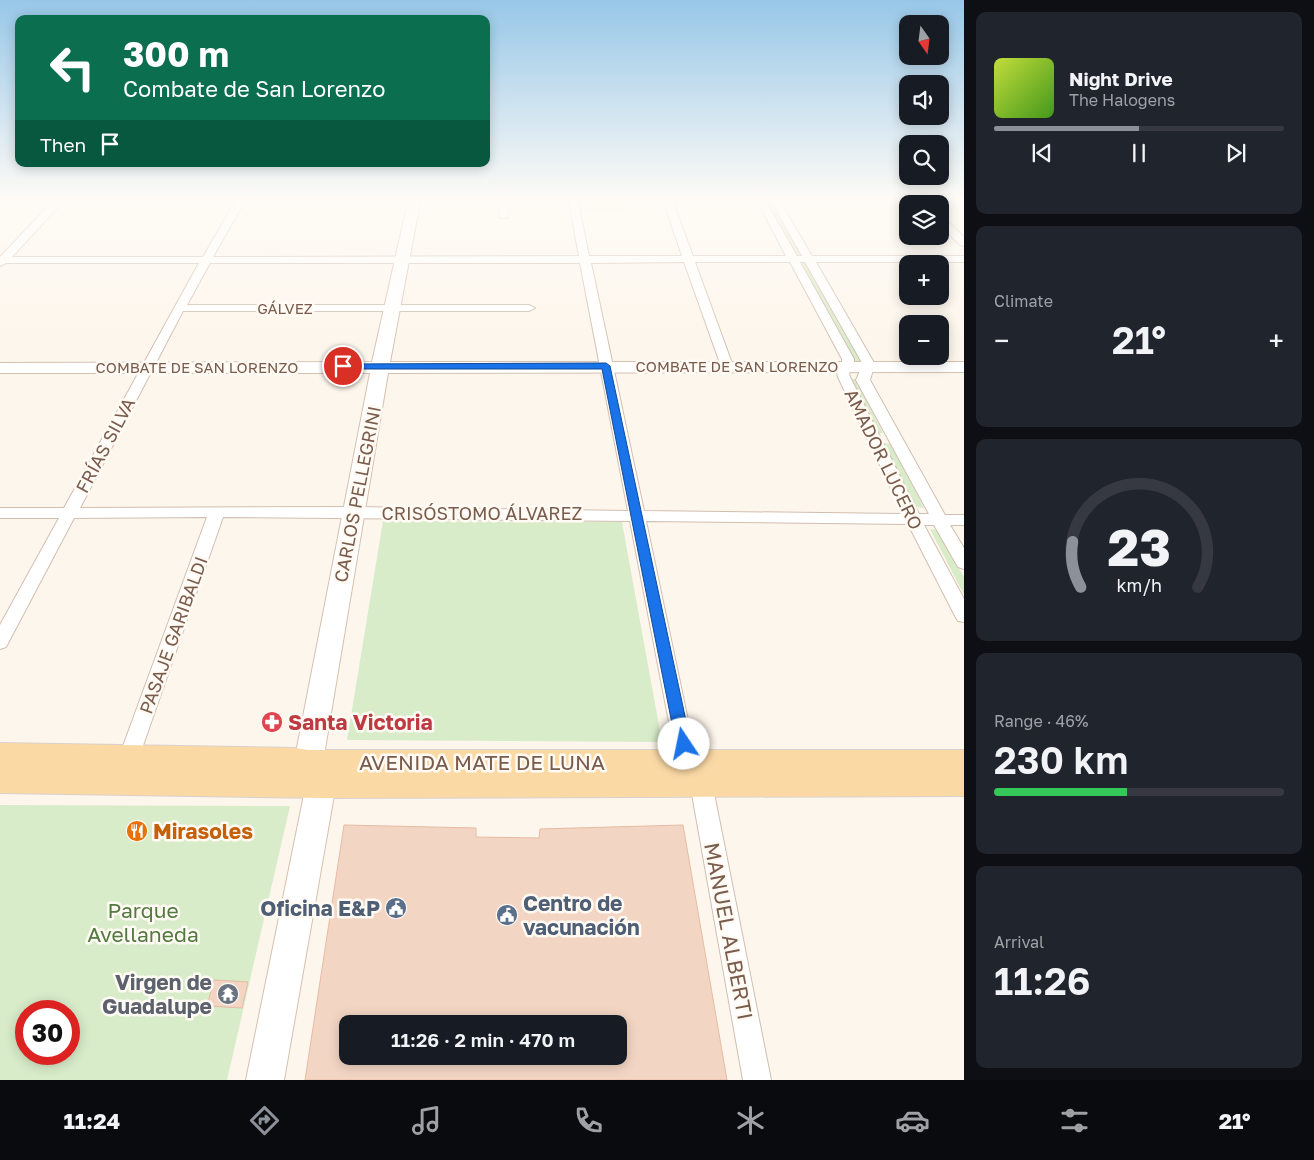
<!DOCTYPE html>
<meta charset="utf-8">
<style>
body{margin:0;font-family:"Golos Text",sans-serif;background:#20242c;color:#f1f3f6;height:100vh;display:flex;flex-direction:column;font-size:19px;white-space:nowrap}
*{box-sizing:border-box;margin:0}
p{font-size:16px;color:#9ea1a6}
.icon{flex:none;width:28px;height:28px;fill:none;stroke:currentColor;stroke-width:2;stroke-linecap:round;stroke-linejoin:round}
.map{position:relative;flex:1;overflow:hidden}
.panel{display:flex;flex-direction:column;gap:12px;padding:12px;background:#0d0f14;width:350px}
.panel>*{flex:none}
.banner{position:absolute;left:15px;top:15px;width:475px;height:152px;border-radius:10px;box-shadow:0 2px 12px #0003;background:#0b6e4f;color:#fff;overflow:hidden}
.needle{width:32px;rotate:166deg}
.controls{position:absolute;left:899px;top:15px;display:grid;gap:10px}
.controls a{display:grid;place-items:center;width:50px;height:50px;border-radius:10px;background:#171b24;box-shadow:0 2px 12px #0003;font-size:25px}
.speed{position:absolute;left:15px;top:1000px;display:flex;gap:10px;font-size:25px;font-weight:700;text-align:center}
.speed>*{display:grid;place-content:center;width:65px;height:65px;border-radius:50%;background:#171b24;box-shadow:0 2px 12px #0003;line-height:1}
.speed .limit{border:8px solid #d22;background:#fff;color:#111}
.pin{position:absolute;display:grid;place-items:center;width:42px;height:42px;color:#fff;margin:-21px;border:2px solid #fff;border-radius:50%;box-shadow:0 1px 5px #0007}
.me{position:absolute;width:55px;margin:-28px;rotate:349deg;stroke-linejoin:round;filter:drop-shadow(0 0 4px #0008)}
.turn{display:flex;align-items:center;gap:18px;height:105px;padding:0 25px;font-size:22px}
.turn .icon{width:65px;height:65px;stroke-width:2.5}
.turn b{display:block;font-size:35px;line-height:42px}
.then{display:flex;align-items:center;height:48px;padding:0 25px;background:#0003;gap:10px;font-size:19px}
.big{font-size:38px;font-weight:600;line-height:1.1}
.panel .widget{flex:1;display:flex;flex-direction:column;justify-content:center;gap:8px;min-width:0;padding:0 18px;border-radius:10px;background:#20242c}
.panel .dial{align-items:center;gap:0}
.dial svg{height:130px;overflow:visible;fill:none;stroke:#363941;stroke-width:7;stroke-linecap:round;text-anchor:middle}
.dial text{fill:#f1f3f6;stroke:none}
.song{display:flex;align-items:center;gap:15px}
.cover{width:60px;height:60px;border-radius:8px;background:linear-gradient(135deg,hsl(70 70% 55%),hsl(100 70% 35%))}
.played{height:5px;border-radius:2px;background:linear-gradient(90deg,#8c9099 50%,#363941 50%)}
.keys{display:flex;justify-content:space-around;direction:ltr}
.heat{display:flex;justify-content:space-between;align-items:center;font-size:28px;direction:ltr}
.charge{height:8px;border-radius:4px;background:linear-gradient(90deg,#34c759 46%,#363941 0)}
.trip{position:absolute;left:339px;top:1015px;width:288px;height:50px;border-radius:10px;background:#171b24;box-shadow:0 2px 12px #0003;font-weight:600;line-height:50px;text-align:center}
.tabs{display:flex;height:80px;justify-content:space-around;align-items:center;background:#090b0e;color:#9ea1a6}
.tabs .icon{width:35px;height:35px}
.tabs .on{color:#8c9099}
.tabs b{font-size:22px;color:#f1f3f6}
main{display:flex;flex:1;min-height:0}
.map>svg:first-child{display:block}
.green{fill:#d8ecc9;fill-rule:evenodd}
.building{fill:#f3d5c3;stroke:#e6bba3;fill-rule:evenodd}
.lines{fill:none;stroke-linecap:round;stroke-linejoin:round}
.street-casing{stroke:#d1beb0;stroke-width:2}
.secondary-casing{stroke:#d6c0b0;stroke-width:2}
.primary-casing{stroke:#dad1cd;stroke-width:2}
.street{fill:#fff;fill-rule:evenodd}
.secondary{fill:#fff;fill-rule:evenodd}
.primary{fill:#fbd9a5;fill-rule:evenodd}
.route{fill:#1a73e8;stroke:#114b97}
.labels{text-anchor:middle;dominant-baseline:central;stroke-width:5;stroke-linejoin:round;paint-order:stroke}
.far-street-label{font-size:15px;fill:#7a5c4d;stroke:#fffaf3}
.street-label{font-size:18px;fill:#7a5c4d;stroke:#fffaf3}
.near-health-label{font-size:21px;font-weight:bold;fill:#be3a42;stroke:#fffaf3;text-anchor:start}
.near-street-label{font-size:21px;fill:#7a5c4d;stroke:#fffaf3}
.near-food-label{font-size:21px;font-weight:bold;fill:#c56008;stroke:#fffaf3;text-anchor:start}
.near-service-label{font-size:21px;font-weight:bold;fill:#4e5e75;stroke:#fffaf3;text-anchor:start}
.near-park-label{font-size:21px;fill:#537a41;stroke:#fffaf3}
.near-worship-label{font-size:21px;font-weight:bold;fill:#5b616d;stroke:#fffaf3;text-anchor:end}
</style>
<main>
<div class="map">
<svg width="964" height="1080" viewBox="0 0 964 1080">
<rect width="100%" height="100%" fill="#fdf6ec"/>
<path class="green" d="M762 197H770L804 257H797Z
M584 201H623L626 212H587Z
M800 260 806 261 863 364H854Z
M847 379H855L883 433H875Z
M881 443 891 444 924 508 916 507Z
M383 521 622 522 662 742 347 740Z
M930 529 938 530 964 577V595Z
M0 805 290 806 227 1080H0ZM26 1011H69V1054H26Z"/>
<path class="building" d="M344 825 476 828V837L539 838 540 829 683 825 727 1080H305ZM348 1024H618V1056H348Z
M214 980 248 982 242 1008 207 1006Z"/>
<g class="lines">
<g class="street-casing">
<path id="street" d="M57 197H67L12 257H203L238 197H247L213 257 579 256 568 197H577L589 256H682L662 197H671L693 256H786L755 197H763L797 256H802L769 197H777L812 256H964V262H816L873 361 874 366 870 380 945 515H964V525H950L964 548V569L958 567 934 525H924L964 599V622L958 621 955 616 908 524 646 521 697 763 694 769 687 772 680 769 677 763 630 521 223 517 139 757 136 763 129 766 122 763 119 757 207 517 74 518 6 647 0 649V625L59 518H0V508H64L199 263H6L0 266V257ZM684 262 721 366 727 370 733 366 695 262H790L842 359V366L837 373 838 377 903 514 644 511 591 263ZM800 262H805L861 361 862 366 856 380 929 514H919L850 377 849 373 854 366V359ZM210 263H580L628 511 353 507 80 508 183 311H529L535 308 529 305H187Z
M500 197H510L507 218H501L499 216Z
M914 197H923L930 204H919Z
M940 216 943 217 964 237V246L960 245 940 225Z
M701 774 708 777 712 783 771 1080H743L690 783 694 777Z"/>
</g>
<g class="secondary-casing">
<path id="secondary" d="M409 197H421L390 362H964V372L388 373 323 761 336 784 284 1080H246L306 785 294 763 370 373H0V363L372 362Z"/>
</g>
<g class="primary-casing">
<path id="primary" d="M0 743 296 748 308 750H964V796L321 798 0 793Z"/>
</g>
<use href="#street" class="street"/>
<use href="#secondary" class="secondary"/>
<use href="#primary" class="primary"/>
</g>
<linearGradient id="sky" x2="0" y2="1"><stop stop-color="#97c7e8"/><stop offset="0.57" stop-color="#fefbf6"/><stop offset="1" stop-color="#fefbf6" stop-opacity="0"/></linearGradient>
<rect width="964" height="348" fill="url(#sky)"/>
<path class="route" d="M606 363 610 366 691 744 689 748 684 750 678 748 676 744 602 369H343L338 366 343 364Z"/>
<defs>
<g id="pharmacy-disc" transform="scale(1.125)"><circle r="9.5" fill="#e0444e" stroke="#fffaf3"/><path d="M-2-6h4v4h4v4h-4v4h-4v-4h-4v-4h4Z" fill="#fff"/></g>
<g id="restaurant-disc" transform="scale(1.125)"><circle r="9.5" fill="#e8710a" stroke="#fffaf3"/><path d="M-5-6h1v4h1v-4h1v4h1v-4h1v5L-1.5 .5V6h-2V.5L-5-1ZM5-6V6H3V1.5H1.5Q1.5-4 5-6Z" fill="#fff"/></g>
<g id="civic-disc" transform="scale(1.125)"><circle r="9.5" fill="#5c6f8a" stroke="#fffaf3"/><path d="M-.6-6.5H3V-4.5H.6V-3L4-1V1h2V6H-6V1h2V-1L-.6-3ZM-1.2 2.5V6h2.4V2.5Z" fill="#fff"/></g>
<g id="temple-disc" transform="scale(1.125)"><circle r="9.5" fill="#6b7280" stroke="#fffaf3"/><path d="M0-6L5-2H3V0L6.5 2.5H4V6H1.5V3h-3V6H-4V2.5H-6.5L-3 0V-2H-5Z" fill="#fff"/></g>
</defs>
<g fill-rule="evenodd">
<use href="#pharmacy-disc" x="272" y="722"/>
<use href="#restaurant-disc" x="137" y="831"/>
<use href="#civic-disc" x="396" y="908"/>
<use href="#civic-disc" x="507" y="915"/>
<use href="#temple-disc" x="228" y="994"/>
</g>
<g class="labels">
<g class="far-street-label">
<text x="285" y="308">GÁLVEZ</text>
<text x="737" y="366">COMBATE DE SAN LORENZO</text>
<text x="197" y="367">COMBATE DE SAN LORENZO</text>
</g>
<g class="street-label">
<text transform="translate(105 445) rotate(-62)">FRÍAS SILVA</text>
<text transform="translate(884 459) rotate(64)">AMADOR LUCERO</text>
<text transform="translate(357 494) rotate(-79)">CARLOS PELLEGRINI</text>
<text x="482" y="513">CRISÓSTOMO ÁLVAREZ</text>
<text transform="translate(173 635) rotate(-70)">PASAJE GARIBALDI</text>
</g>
<g class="near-health-label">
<text x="288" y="722">Santa Victoria</text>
</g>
<g class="near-street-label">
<text x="482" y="762">AVENIDA MATE DE LUNA</text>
<text transform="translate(729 931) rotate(79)">MANUEL ALBERTI</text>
</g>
<g class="near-food-label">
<text x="153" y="831">Mirasoles</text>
</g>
<g class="near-service-label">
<text x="523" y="903">Centro de<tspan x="523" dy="24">vacunación</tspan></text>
<text x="380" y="908" text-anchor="end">Oficina E&amp;P</text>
</g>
<g class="near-park-label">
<text x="143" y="910">Parque<tspan x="143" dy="24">Avellaneda</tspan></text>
</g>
<g class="near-worship-label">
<text x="212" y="982">Virgen de<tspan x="212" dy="24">Guadalupe</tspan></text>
</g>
</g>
</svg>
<div class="controls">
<a><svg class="needle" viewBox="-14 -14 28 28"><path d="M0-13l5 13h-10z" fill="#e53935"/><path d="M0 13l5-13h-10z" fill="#9ea1a6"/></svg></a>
<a><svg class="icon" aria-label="sound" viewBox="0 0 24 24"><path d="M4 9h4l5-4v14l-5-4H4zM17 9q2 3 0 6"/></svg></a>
<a><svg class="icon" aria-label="search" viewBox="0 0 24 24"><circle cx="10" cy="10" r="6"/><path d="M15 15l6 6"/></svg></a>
<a><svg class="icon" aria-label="layers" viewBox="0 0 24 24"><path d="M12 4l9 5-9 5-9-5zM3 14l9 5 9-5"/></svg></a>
<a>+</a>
<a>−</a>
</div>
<div class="speed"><div class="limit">30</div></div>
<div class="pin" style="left:343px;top:366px;background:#d93025"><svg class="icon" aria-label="arrive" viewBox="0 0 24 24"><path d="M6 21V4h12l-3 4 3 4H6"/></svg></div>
<svg class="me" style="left:684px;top:744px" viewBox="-20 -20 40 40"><circle r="19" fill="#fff"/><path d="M0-13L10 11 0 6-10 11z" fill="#1a73e8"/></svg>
<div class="trip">11:26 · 2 min · 470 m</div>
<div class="banner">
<div class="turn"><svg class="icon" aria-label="left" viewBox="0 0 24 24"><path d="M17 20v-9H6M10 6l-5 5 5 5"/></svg><div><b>300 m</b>Combate de San Lorenzo</div></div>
<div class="then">Then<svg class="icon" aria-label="arrive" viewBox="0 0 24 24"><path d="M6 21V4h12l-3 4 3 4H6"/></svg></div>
</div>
</div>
<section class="panel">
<div class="widget">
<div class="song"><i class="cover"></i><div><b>Night Drive</b><p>The Halogens</p></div></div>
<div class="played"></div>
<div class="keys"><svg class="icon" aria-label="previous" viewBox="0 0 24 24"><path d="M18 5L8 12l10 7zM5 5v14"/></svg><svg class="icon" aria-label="pause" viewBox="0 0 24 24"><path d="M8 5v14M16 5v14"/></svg><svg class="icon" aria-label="next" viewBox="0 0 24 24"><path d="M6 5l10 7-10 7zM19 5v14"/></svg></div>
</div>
<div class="widget"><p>Climate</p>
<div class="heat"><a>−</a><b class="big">21°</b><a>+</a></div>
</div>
<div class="widget dial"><svg viewBox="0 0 100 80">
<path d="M14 69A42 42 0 1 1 86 69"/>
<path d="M14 69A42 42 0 0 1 9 41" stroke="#8c9099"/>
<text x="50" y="56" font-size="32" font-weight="700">23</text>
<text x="50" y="72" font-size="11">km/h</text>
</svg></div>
<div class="widget"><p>Range · 46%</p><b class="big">230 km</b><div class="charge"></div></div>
<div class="widget"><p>Arrival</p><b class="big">11:26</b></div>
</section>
</main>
<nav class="tabs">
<b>11:24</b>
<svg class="icon on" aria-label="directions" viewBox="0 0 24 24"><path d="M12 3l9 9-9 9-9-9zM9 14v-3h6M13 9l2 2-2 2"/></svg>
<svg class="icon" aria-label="music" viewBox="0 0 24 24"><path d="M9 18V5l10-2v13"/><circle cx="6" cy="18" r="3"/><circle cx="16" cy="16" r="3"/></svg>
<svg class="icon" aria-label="phone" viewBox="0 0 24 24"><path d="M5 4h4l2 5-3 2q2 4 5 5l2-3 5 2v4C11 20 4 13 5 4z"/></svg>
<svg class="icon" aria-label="climate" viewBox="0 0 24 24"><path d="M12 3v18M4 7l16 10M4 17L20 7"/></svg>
<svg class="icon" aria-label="car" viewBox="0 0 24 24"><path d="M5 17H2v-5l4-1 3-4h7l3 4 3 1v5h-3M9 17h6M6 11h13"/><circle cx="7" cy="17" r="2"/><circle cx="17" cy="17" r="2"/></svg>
<svg class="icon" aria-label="filters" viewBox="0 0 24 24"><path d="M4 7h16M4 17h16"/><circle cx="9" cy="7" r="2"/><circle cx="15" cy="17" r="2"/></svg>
<b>21°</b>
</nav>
